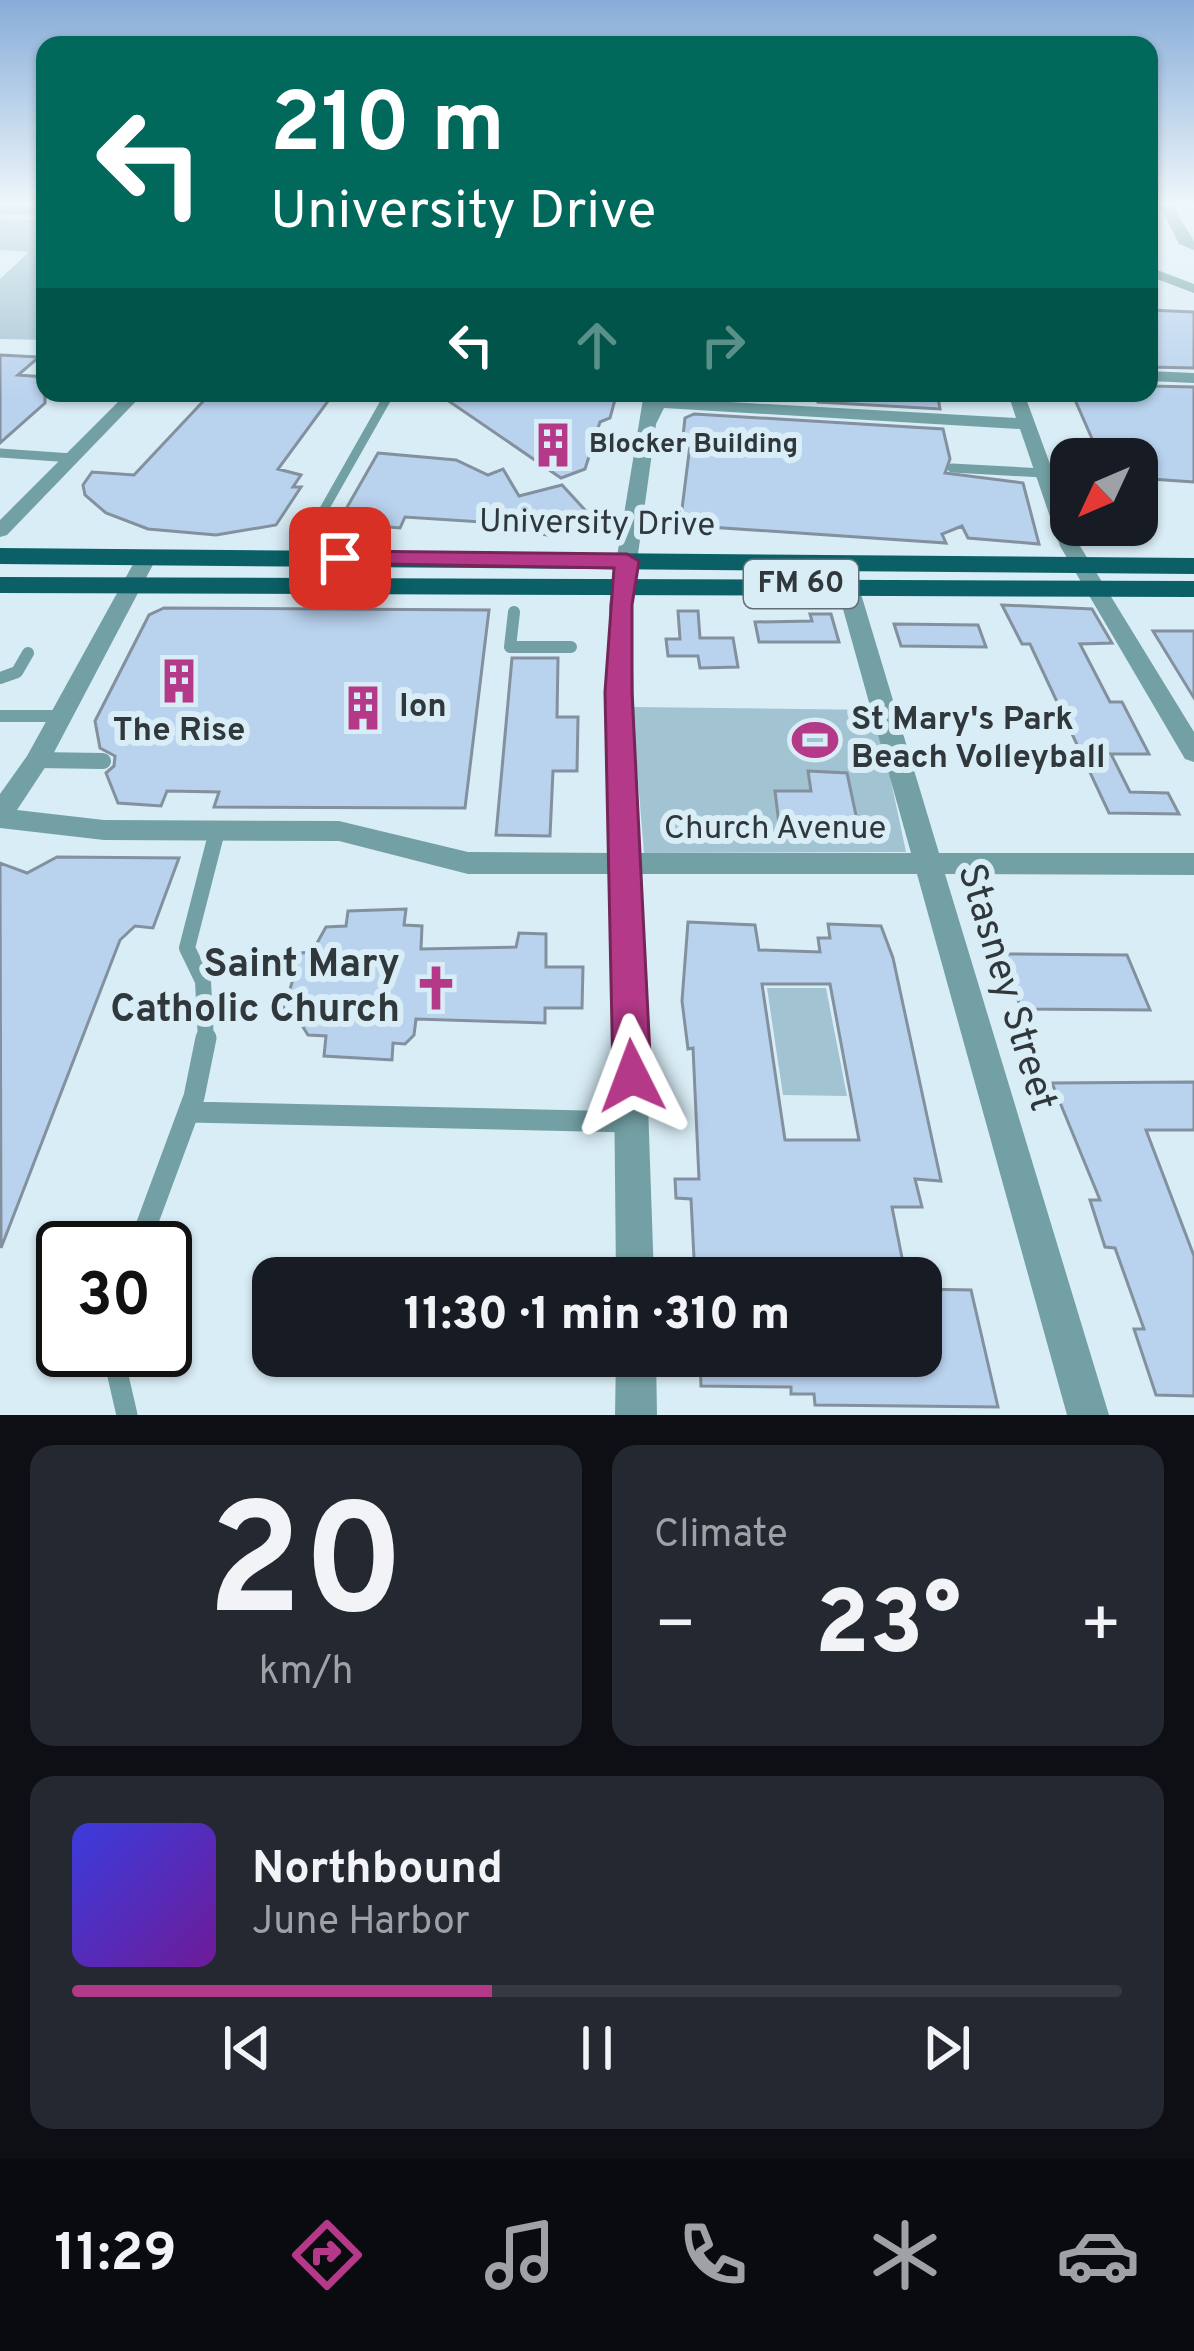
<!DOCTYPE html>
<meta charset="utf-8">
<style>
body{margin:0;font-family:Overpass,sans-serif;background:#242831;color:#f1f3f6;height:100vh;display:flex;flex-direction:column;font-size:45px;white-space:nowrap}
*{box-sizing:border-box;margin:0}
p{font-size:39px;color:#9ea1a6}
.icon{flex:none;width:66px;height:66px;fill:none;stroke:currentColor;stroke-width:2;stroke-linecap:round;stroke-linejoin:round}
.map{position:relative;height:1415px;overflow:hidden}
.side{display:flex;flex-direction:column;gap:30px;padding:30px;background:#0d0f14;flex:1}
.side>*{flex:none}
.top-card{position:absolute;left:36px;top:36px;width:1122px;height:366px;border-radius:24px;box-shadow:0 3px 9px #0004;background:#00695c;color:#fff;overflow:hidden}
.needle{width:78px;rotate:226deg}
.fabs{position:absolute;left:1050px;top:438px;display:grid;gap:24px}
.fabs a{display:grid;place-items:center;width:108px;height:108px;border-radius:24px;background:#171b24;box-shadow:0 3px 9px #0004;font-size:60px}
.speed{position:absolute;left:36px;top:1221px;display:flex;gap:24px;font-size:60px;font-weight:700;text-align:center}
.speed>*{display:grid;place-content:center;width:156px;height:156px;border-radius:50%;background:#171b24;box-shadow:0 3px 9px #0004;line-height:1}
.speed .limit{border:6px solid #111;border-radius:18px;background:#fff;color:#111}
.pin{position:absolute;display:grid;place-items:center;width:102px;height:102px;color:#fff;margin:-51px;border-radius:24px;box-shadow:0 6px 18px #0006}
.me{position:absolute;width:132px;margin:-66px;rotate:357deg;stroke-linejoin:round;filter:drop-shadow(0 0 9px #0008)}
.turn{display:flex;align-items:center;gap:42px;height:252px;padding:0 36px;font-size:54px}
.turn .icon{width:156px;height:156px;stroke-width:2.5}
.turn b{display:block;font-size:84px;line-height:102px}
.lanes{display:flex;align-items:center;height:114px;padding:0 36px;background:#0003;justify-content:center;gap:60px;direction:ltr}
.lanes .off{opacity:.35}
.big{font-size:90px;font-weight:800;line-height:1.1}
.side .card{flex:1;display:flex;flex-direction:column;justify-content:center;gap:18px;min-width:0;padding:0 42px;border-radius:24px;background:#242831}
.side .dial{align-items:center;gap:0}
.dial b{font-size:156px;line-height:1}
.song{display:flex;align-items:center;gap:36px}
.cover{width:144px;height:144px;border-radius:18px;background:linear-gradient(135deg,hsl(240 70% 55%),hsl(280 70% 35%))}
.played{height:12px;border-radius:6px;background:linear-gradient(90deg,#b53989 40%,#363941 40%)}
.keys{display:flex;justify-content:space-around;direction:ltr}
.heat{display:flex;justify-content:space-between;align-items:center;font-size:66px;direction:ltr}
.side .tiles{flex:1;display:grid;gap:30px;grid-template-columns:1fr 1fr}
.card:last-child{grid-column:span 2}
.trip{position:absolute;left:252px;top:1257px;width:690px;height:120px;border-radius:24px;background:#171b24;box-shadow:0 3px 9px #0004;font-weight:800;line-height:120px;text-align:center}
.tab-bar{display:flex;height:192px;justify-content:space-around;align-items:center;background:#090b0e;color:#9ea1a6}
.tab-bar .icon{width:84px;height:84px}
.tab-bar .active{color:#b53989}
.tab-bar b{font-size:54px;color:#f1f3f6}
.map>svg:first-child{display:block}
.green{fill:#a2c3d1}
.building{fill:#b9d2ee;stroke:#83909d;stroke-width:3;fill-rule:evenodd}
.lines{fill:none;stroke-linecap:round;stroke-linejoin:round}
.lane-far3{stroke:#73a0a4;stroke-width:9}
.lane-far2{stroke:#73a0a4;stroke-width:12}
.lane-far1{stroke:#73a0a4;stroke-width:16}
.lane{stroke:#73a0a4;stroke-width:21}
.street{fill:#73a0a4;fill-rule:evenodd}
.primary{fill:#0a6066;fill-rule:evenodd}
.route{fill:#b53989;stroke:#762559;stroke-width:3}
.labels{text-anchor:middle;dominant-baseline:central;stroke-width:12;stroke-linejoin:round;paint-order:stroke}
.far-poi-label{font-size:27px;font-weight:bold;fill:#30383c;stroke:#d9edf6;text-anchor:start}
.shield{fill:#d9edf6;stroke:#636e74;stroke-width:3}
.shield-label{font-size:30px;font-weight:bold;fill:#30383c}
.street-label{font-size:33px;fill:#30383c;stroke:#d9edf6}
.poi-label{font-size:33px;font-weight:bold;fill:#30383c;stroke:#d9edf6;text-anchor:start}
.near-poi-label{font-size:39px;font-weight:bold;fill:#30383c;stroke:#d9edf6;text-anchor:end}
.near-street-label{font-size:39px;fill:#30383c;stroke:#d9edf6}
</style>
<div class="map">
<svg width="1194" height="1415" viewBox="0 0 1194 1415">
<rect width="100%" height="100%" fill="#d9edf6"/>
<path class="green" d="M0 219 45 220V340L0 339V279L29 252 0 250Z
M632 707 876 710 906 852 644 853Z
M767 988H826L847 1096 783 1095Z"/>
<path class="building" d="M1149 310 1194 312V368L1149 367Z
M0 355 39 357 18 375 45 377V403L0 443Z
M1149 386 1194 387V482L1137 478V452L1097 450 1072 393H1149Z
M211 393H334L278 469 301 475 293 487H301L276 525 216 535 148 529 106 513 85 495 83 485 92 472 134 475Z
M437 393H579L616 396 610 418 600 422 585 469 561 478Z
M818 393H937L940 409 818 402Z
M694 414 943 429 950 459 945 473 1023 483 1039 544 968 538 962 526 942 534 946 543 680 525 691 437 683 436 685 418Z
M378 453 456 460 488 475 503 469 519 496 562 485 597 523 582 521 566 532 547 535 524 531 500 514 497 523 405 517 400 528 338 523Z
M1002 605 1092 609 1112 643 1080 644 1110 702H1122L1149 754H1111L1130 792 1168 793 1179 814 1109 813 1030 644H1022Z
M164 608 489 610 465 808 214 807 219 792 167 791 161 806 118 803 106 773 114 766 115 756 100 748 95 721 149 615Z
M678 611H698L700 638H733L738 667 700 668 698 656H668L666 639H680Z
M810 614H831L839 642H759L755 622 812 621Z
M894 624 978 625 986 647 901 646Z
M1153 631H1194V698Z
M512 658H558L557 717H578L577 771H553L550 836 496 835Z
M808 771 847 773 857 820 779 824 775 791H811Z
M57 857 179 858 153 928 135 926 120 940 1 1248 0 863 27 873Z
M406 909 404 925 422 926 421 949 516 947 519 933 546 934V967H583L582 1008H545V1023L416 1019 414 1035 405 1044 393 1043 392 1060 324 1056 326 1036 308 1035 303 1027 307 1011 284 1009 301 953 312 952 326 927 346 926 348 911Z
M688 922 755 925 759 950 820 952 818 938H830L828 924 881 926 893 958 941 1181 915 1179 922 1207H892L906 1278H695L691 1199 676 1198 675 1179H699L693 1048 688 1049 682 1001ZM762 984H830L859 1140H785Z
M1003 954 1127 955 1150 1010 1021 1009Z
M1194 1082V1130H1146L1194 1256V1396L1156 1395 1134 1329H1144L1115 1248 1105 1247 1090 1200H1100L1052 1083Z
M921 1289 971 1290 998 1407 815 1405 814 1394H791V1387L701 1386 700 1356H921Z"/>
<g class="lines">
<path class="lane-far3" d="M0 453 72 458
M952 468 1043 473
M318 520 390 393"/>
<path class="lane-far2" d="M296 558 319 517
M514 612 510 647H571
M0 678 17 672 28 653
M0 716H61"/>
<path class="lane-far1" d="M37 760 103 761
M206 1041 203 981 187 948 217 831"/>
<path class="lane" d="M189 1112 629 1122
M138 1248 194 1097 206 1038
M112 1350 127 1415"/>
<path class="street" d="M1158 202H1170L1194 241V250L1179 244Z
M0 206 45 208V216L0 214Z
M1149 267 1194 284V293L1149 276Z
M1149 371 1194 373V383L1149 381Z
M127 393H144L7 535 0 537V520Z
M644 393H660L659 398 1016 418 1008 393H1024L1080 546 1194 732V762L1185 759 1060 546 1020 429 664 408 656 424 631 605 639 853H911L836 584 847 578 858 584 939 853H1194V875L945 874 1109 1415H1067L917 874H640L654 1278H616L612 874H468L339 841 104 840 0 828V794L27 756 137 557 147 551 157 557 50 760 17 810 104 820 339 821 468 852 612 853 609 605Z
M616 1356H656L657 1415H615Z"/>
<path class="primary" d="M0 548 1194 558V574L0 564Z
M0 577 1194 581V597L0 593Z"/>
</g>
<linearGradient id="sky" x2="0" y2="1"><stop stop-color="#87acd8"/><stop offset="0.51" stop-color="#eef7fb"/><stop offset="1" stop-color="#eef7fb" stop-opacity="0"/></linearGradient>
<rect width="1194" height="400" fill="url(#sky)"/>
<path class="route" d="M340 551 627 554 639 561 632 605V692L651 1076 645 1088 632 1093 619 1088 613 1076 605 692 614 568 331 563V553Z"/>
<defs>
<g id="building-bare" transform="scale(3.6)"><path d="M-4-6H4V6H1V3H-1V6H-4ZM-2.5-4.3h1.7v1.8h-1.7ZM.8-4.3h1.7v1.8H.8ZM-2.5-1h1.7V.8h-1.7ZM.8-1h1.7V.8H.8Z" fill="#b53989" stroke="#d9edf6" stroke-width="2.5" paint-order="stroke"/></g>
<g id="stadium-bare" transform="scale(3.6)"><path d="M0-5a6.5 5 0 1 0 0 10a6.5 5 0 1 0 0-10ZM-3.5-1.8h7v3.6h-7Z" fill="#b53989" stroke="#d9edf6" stroke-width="2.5" paint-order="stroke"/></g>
<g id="church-bare" transform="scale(3.6)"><path d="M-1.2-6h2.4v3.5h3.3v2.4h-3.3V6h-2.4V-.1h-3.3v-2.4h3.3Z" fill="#b53989" stroke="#d9edf6" stroke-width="2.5" paint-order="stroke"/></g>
</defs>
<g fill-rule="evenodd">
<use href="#building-bare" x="553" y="445"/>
<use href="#building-bare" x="179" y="681"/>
<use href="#building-bare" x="363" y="708"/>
<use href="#stadium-bare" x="815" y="740"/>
<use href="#church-bare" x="436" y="988"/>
</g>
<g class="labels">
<g class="far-poi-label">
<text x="589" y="445">Blocker Building</text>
</g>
<rect class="shield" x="744" y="560" width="114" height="48" rx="9"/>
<g class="shield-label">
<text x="801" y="584">FM 60</text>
</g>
<g class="street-label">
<text transform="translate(597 525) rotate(1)">University Drive</text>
<text x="775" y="830">Church Avenue</text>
</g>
<g class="poi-label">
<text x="399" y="708">Ion</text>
<text x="851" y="721">St Mary's Park<tspan x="851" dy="38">Beach Volleyball</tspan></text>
<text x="179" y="732" text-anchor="middle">The Rise</text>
</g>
<g class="near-poi-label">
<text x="400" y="966">Saint Mary<tspan x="400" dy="45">Catholic Church</tspan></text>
</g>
<g class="near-street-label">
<text transform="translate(1005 988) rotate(73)">Stasney Street</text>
</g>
</g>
</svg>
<div class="fabs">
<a><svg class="needle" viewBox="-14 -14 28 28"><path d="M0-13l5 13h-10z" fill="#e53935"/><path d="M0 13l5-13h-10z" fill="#9ea1a6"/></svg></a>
</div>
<div class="speed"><div class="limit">30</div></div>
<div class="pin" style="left:340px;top:558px;background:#d93025"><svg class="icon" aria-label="arrive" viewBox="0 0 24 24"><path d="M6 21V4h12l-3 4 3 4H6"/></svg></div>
<svg class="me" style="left:632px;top:1076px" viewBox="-20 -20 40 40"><path d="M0-17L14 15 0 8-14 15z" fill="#b53989" stroke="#fff" stroke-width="4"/></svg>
<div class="trip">11:30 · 1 min · 310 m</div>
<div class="top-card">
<div class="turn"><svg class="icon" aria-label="left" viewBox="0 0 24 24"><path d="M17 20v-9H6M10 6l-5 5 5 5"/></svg><div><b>210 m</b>University Drive</div></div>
<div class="lanes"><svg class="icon" aria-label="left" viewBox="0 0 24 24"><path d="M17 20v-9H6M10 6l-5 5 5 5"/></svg><svg class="icon off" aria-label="ahead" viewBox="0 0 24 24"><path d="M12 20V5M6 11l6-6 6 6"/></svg><svg class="icon off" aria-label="right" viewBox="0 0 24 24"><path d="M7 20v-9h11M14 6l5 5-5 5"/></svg></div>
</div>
</div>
<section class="side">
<div class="tiles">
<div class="card dial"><b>20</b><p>km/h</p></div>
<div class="card"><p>Climate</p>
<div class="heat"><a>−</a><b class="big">23°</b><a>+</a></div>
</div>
<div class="card">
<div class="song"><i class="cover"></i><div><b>Northbound</b><p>June Harbor</p></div></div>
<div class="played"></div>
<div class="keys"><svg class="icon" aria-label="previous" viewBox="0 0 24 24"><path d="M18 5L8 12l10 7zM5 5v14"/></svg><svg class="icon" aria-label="pause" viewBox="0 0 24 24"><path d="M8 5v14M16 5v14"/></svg><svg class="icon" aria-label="next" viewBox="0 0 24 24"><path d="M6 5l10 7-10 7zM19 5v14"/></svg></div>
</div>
</div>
</section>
<nav class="tab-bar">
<b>11:29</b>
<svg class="icon active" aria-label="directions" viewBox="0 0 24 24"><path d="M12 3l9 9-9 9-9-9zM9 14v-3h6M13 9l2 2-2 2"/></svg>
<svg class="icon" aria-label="music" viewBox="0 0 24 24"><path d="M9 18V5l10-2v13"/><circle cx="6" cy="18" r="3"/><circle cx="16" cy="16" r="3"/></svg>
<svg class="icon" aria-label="phone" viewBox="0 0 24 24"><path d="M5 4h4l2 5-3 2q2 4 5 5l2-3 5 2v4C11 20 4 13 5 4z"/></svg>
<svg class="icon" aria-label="climate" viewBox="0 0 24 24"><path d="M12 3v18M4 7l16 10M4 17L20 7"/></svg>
<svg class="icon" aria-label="car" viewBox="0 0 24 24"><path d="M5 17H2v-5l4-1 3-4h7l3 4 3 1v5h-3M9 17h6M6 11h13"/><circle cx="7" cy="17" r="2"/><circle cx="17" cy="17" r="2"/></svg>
</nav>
